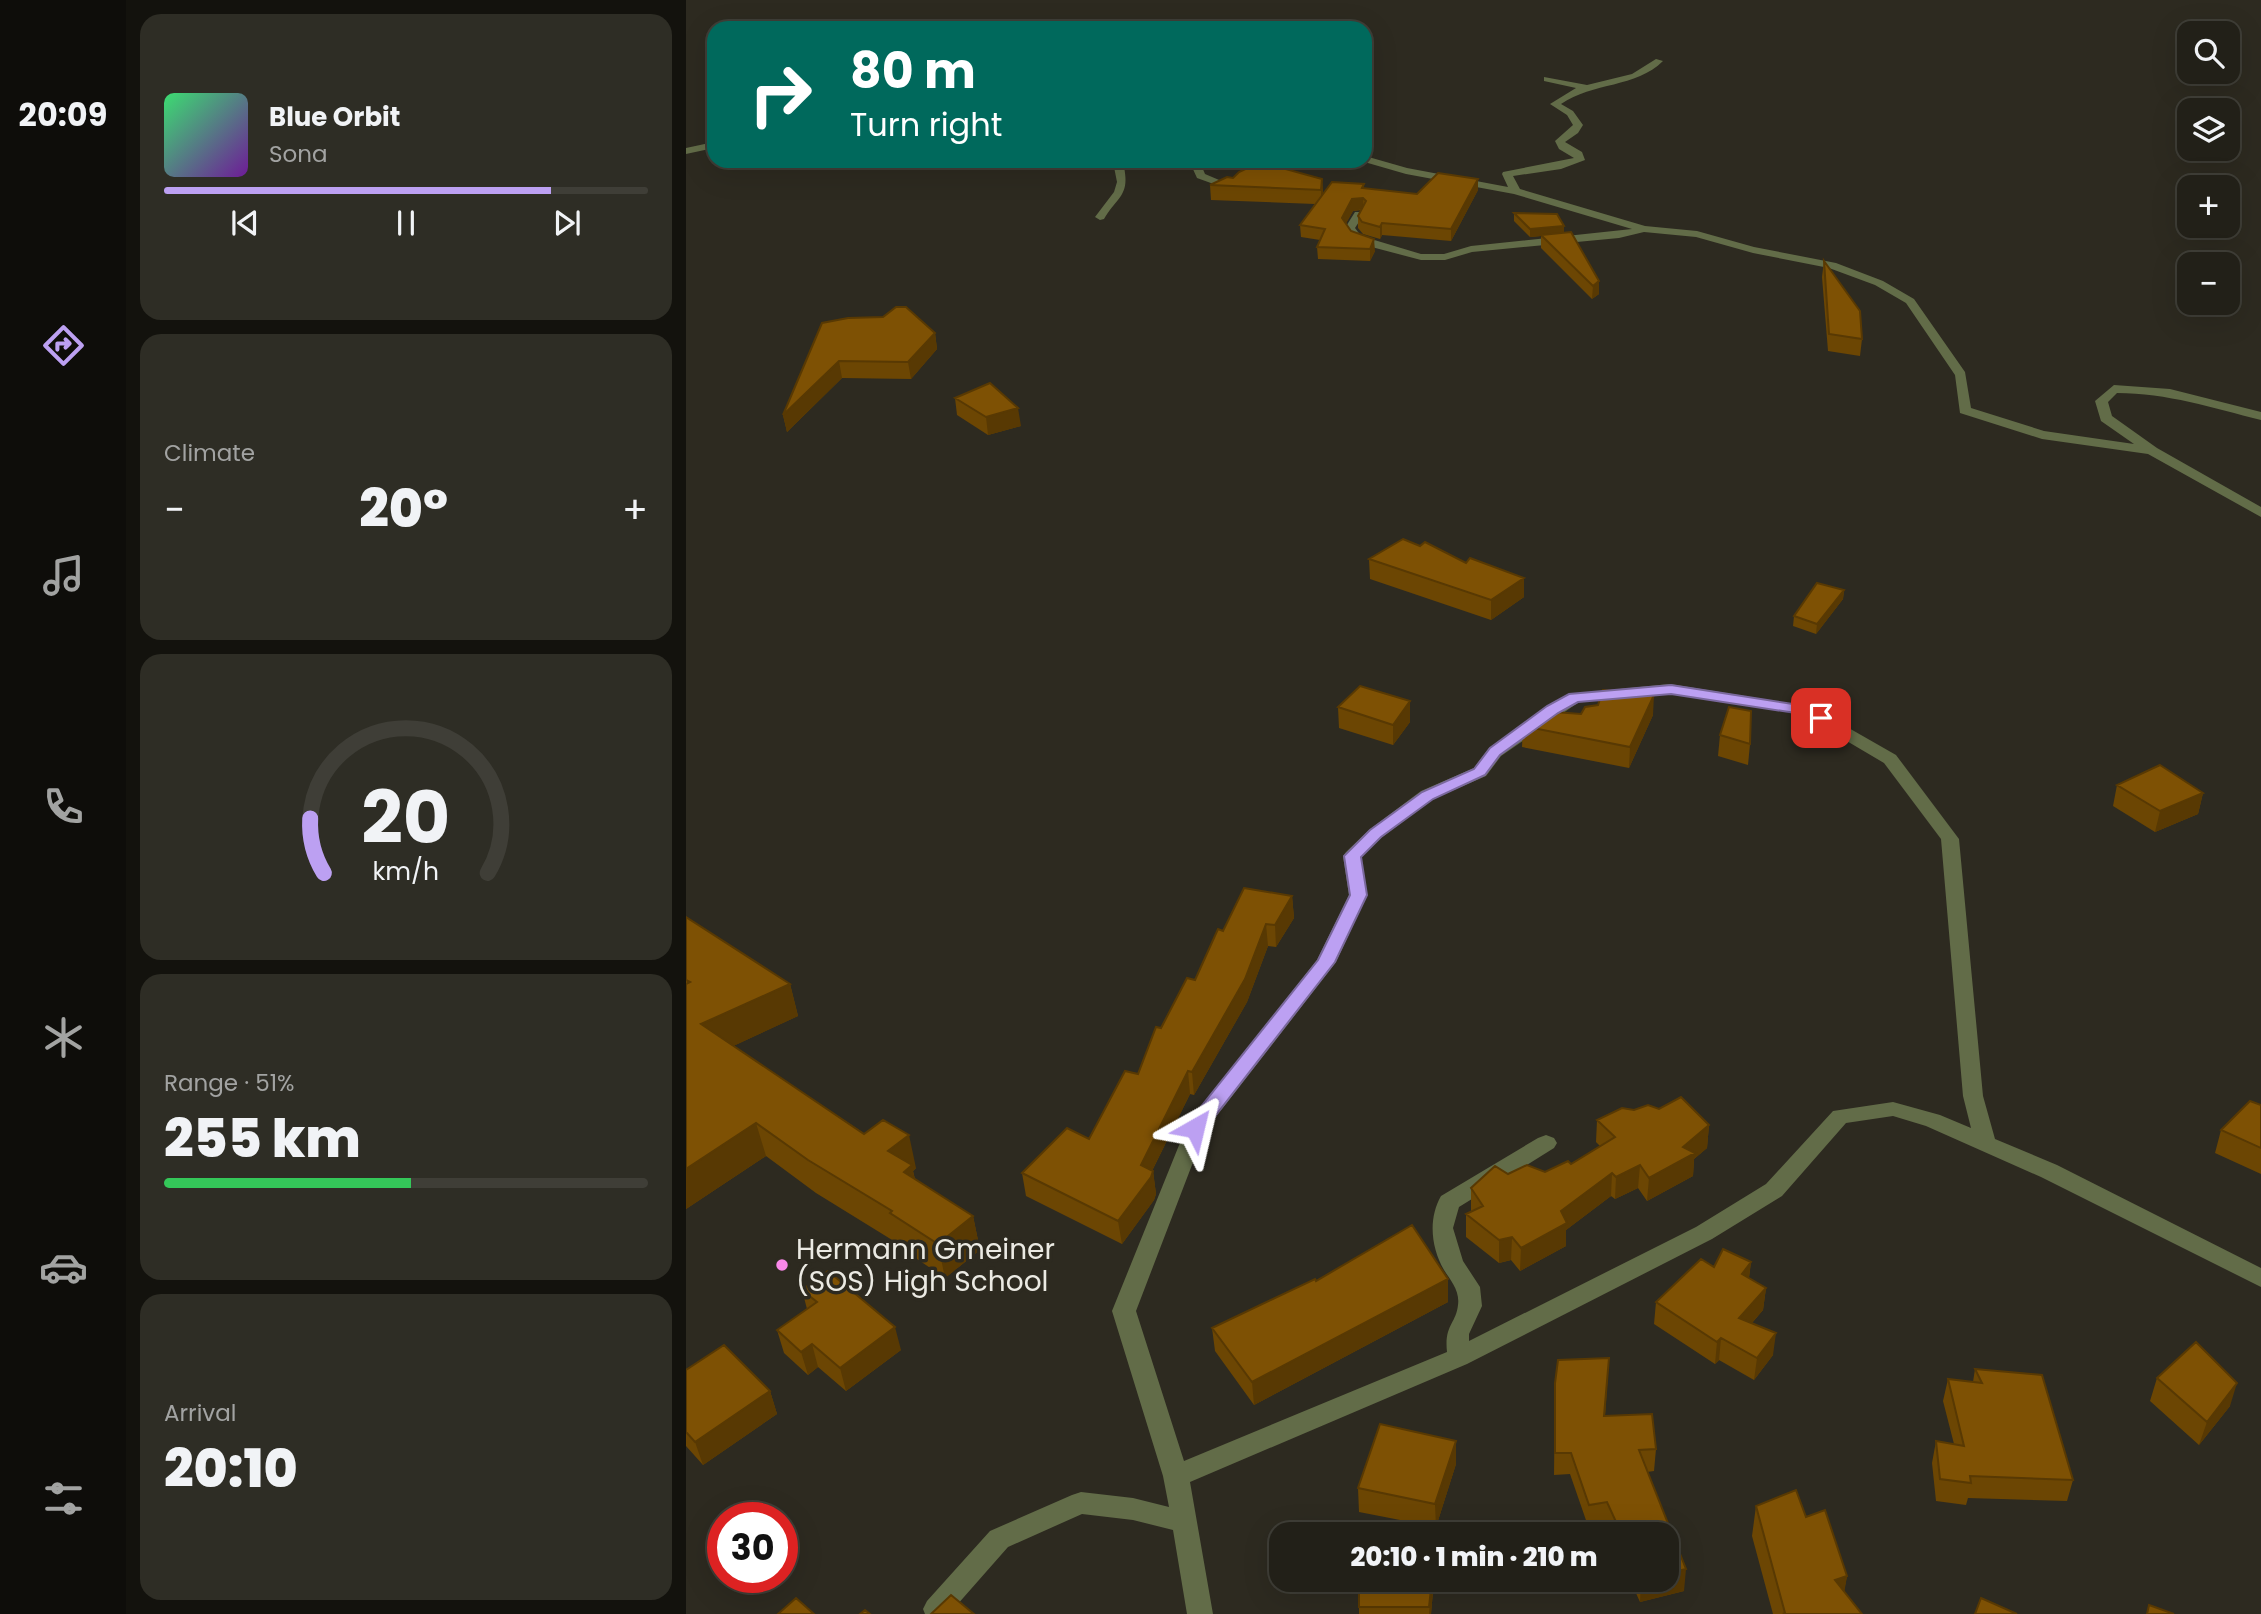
<!DOCTYPE html>
<meta charset="utf-8">
<style>
body{margin:0;font-family:Poppins,sans-serif;background:#2e2d25;color:#f1f3f6;height:100vh;display:flex;flex-direction:column;font-size:26px;white-space:nowrap}
*{box-sizing:border-box;margin:0}
p{font-size:23px;color:#a2a3a2}
.icon{flex:none;width:38px;height:38px;fill:none;stroke:currentColor;stroke-width:2;stroke-linecap:round;stroke-linejoin:round}
.map{position:relative;flex:1;overflow:hidden}
.drawer{display:flex;flex-direction:column;gap:14px;padding:14px;background:#13120d;width:560px}
.drawer>*{flex:none}
.hud{position:absolute;left:21px;top:21px;width:665px;height:147px;border-radius:21px;box-shadow:0 7px 28px #0002,0 0 0 2px #3f3e37;background:#00695c;color:#fff;overflow:hidden}
.controls{position:absolute;left:1491px;top:21px;display:grid;gap:14px}
.controls a{display:grid;place-items:center;width:63px;height:63px;border-radius:14px;background:#222018;box-shadow:0 7px 28px #0002,0 0 0 2px #3f3e37;font-size:35px}
.speed{position:absolute;left:21px;top:1502px;display:flex;gap:14px;font-size:35px;font-weight:700;text-align:center}
.speed>*{display:grid;place-content:center;width:91px;height:91px;border-radius:50%;background:#222018;box-shadow:0 7px 28px #0002,0 0 0 2px #3f3e37;line-height:1}
.speed .limit{border:10px solid #d22;background:#fff;color:#111}
.pin{position:absolute;display:grid;place-items:center;width:60px;height:60px;color:#fff;margin:-30px;border-radius:14px;box-shadow:0 4px 10px #0006}
.me{position:absolute;width:77px;margin:-38px;rotate:37deg;stroke-linejoin:round;filter:drop-shadow(0 0 5px #0008)}
.turn{display:flex;align-items:center;gap:24px;height:147px;padding:0 28px;font-size:32px}
.turn .icon{width:91px;height:91px;stroke-width:2.5}
.turn b{display:block;font-size:49px;line-height:60px}
.big{font-size:52px;font-weight:800;line-height:1.1}
.drawer .card{flex:1;display:flex;flex-direction:column;justify-content:center;gap:10px;min-width:0;padding:0 24px;border-radius:21px;background:#2e2d25}
.drawer .dial{align-items:center;gap:0}
.dial svg{height:182px;overflow:visible;fill:none;stroke:#3f3e37;stroke-width:7;stroke-linecap:round;text-anchor:middle}
.dial text{fill:#f1f3f6;stroke:none}
.song{display:flex;align-items:center;gap:21px}
.cover{width:84px;height:84px;border-radius:10px;background:linear-gradient(135deg,hsl(140 70% 55%),hsl(280 70% 35%))}
.played{height:7px;border-radius:4px;background:linear-gradient(90deg,#bca0f2 80%,#3f3e37 80%)}
.keys{display:flex;justify-content:space-around;direction:ltr}
.heat{display:flex;justify-content:space-between;align-items:center;font-size:38px;direction:ltr}
.charge{height:10px;border-radius:5px;background:linear-gradient(90deg,#34c759 51%,#3f3e37 0)}
.trip{position:absolute;left:583px;top:1522px;width:410px;height:70px;border-radius:21px;background:#222018;box-shadow:0 7px 28px #0002,0 0 0 2px #3f3e37;font-weight:800;line-height:70px;text-align:center}
main{display:flex;flex:1;min-height:0}
.dock{display:flex;flex-direction:column;width:126px;justify-content:space-around;align-items:center;background:#0e0d0a;color:#a2a3a2}
.dock .icon{width:49px;height:49px}
.dock .current{color:#bca0f2}
.dock b{font-size:32px;color:#f1f3f6}
.map>svg:first-child{display:block}
.lines{fill:none;stroke-linecap:round;stroke-linejoin:round}
.minor{fill:#626c48;fill-rule:evenodd}
.wall{fill:#6c4603}
.shaded-wall{fill:#583903}
.building{fill:#7e5104;stroke:#583903;stroke-width:2}
.route{fill:#bca0f2;stroke:#7a689d;stroke-width:2}
.poi-dot{fill:#f988e9;stroke:#2d2a20;stroke-width:2.5}
.labels{text-anchor:middle;dominant-baseline:central;stroke-width:7;stroke-linejoin:round;paint-order:stroke}
.near-poi-label{font-size:28px;fill:#ebeae3;stroke:#2d2a20;text-anchor:start}
</style>
<main>
<nav class="dock">
<b>20:09</b>
<svg class="icon current" aria-label="directions" viewBox="0 0 24 24"><path d="M12 3l9 9-9 9-9-9zM9 14v-3h6M13 9l2 2-2 2"/></svg>
<svg class="icon" aria-label="music" viewBox="0 0 24 24"><path d="M9 18V5l10-2v13"/><circle cx="6" cy="18" r="3"/><circle cx="16" cy="16" r="3"/></svg>
<svg class="icon" aria-label="phone" viewBox="0 0 24 24"><path d="M5 4h4l2 5-3 2q2 4 5 5l2-3 5 2v4C11 20 4 13 5 4z"/></svg>
<svg class="icon" aria-label="climate" viewBox="0 0 24 24"><path d="M12 3v18M4 7l16 10M4 17L20 7"/></svg>
<svg class="icon" aria-label="car" viewBox="0 0 24 24"><path d="M5 17H2v-5l4-1 3-4h7l3 4 3 1v5h-3M9 17h6M6 11h13"/><circle cx="7" cy="17" r="2"/><circle cx="17" cy="17" r="2"/></svg>
<svg class="icon" aria-label="filters" viewBox="0 0 24 24"><path d="M4 7h16M4 17h16"/><circle cx="9" cy="7" r="2"/><circle cx="15" cy="17" r="2"/></svg>
</nav>
<section class="drawer">
<div class="card">
<div class="song"><i class="cover"></i><div><b>Blue Orbit</b><p>Sona</p></div></div>
<div class="played"></div>
<div class="keys"><svg class="icon" aria-label="previous" viewBox="0 0 24 24"><path d="M18 5L8 12l10 7zM5 5v14"/></svg><svg class="icon" aria-label="pause" viewBox="0 0 24 24"><path d="M8 5v14M16 5v14"/></svg><svg class="icon" aria-label="next" viewBox="0 0 24 24"><path d="M6 5l10 7-10 7zM19 5v14"/></svg></div>
</div>
<div class="card"><p>Climate</p>
<div class="heat"><a>−</a><b class="big">20°</b><a>+</a></div>
</div>
<div class="card dial"><svg viewBox="0 0 100 80">
<path d="M14 69A42 42 0 1 1 86 69"/>
<path d="M14 69A42 42 0 0 1 8 45" stroke="#bca0f2"/>
<text x="50" y="56" font-size="32" font-weight="700">20</text>
<text x="50" y="72" font-size="11">km/h</text>
</svg></div>
<div class="card"><p>Range · 51%</p><b class="big">255 km</b><div class="charge"></div></div>
<div class="card"><p>Arrival</p><b class="big">20:10</b></div>
</section>
<div class="map">
<svg width="1575" height="1614" viewBox="0 0 1575 1614">
<rect width="100%" height="100%" fill="#2d2a20"/>
<g class="lines">
<path class="minor" d="M970 59 977 61C950 88 907 82 875 104L887 111 897 125 892 133 879 142 896 152 899 160 875 169 827 176 834 189 959 226 1011 231 1068 247 1150 263 1197 281 1228 299 1279 372 1285 408 1358 431 1448 444 1415 421 1409 401 1428 385 1484 389 1575 412V420C1527 408 1481 393 1431 393L1422 402 1426 416 1471 448 1575 507V517L1462 454 1356 439 1274 413 1269 375 1220 303 1189 285 1143 268 1067 253 1010 237 958 232 933 238 786 252 759 260H735L678 245 667 240 659 228 669 212H677L678 214 669 228 675 236 735 254H758L785 246 946 229 828 194 720 174 675 161H679V156L721 168 822 187 816 174 817 172 888 158 873 149 869 141 887 125 881 115 864 104 890 88 858 81V77L901 85 946 74Z
M28 142V148L0 154V148Z
M396 161H475L470 164 438 167C444 196 431 197 418 219L414 220 409 217 428 192 431 182 428 167 401 164Z
M511 161H521L516 167 519 174 552 188 547 191 511 178 506 167Z
M984 684 1126 707 1210 755 1273 839 1297 1096 1309 1139 1371 1165 1575 1268V1287L1355 1177 1240 1126 1207 1116 1160 1123 1096 1196 1026 1239 781 1364 504 1482 527 1614H501L487 1530 447 1520 396 1514 322 1547 263 1614H239L237 1609 241 1601 304 1531 386 1495 395 1492 447 1498 483 1507 477 1476 426 1311 502 1123 631 960 663 895 657 856 660 852 683 830 735 791 788 768 803 748 883 694ZM984 694 1115 714 1198 763 1255 839 1277 1096 1285 1128 1254 1115 1207 1102 1147 1111 1080 1184 1010 1227 783 1341V1334L796 1306 794 1287 777 1261 767 1228 773 1207 868 1148 871 1143 868 1138 860 1135 852 1138 755 1196C742 1219 745 1247 758 1270 765 1281 774 1291 772 1305 770 1324 758 1325 761 1352L498 1461 450 1311 519 1131 650 962 681 895 675 857 695 838 747 799 800 776 815 756 893 702Z"/>
</g>
<path class="wall" d="M547 178 636 179 637 194 678 189 731 194 792 179V190L765 241 696 235 694 239 677 234 672 228V216L676 210 667 211 660 223 665 231 689 251 684 261 632 259 631 247 634 240 615 237 614 225 629 204 525 200 524 185Z
M828 213 878 226V233L913 281V294L906 299 855 248V236L844 237 828 221Z
M1138 261 1176 339 1174 356 1142 351 1136 277Z
M136 323 249 333 251 349 225 379 156 378 101 432 97 415Z
M269 398 335 426 302 435 271 415Z
M683 559 838 597 805 620 684 579Z
M1158 590 1157 599 1130 634 1107 626 1108 616Z
M652 707 724 722 707 745 653 728Z
M895 714 967 715 943 768 836 747 837 726Z
M1034 735 1064 744 1062 765 1032 756Z
M1431 785 1517 793 1512 814 1469 832 1427 806Z
M606 896 608 918 590 947 582 946 561 1002 508 1095 504 1094 466 1171H467L470 1194 468 1200 436 1244 340 1196 336 1173 403 1139 452 1074 475 1028 509 980Z
M0 917 104 984 112 1016 47 1046 230 1168 227 1171 229 1179 287 1216 294 1250 259 1278 212 1246 211 1243 130 1193 80 1156 0 1209Z
M1575 1105V1174L1529 1153 1535 1130Z
M973 1109 1023 1125 1021 1148 1008 1159 1007 1176 961 1201 952 1188 929 1199 925 1196 880 1230V1246L834 1271 825 1260 813 1263 780 1237V1214L785 1211V1188L822 1174 859 1172 885 1164 914 1146 910 1142 911 1120 948 1110Z
M1065 1262 1063 1278 1080 1288 1077 1310 1066 1323 1087 1355 1068 1380 1033 1360 1029 1364 968 1324 970 1302 1028 1267Z
M630 1281 762 1302 568 1405 529 1351 526 1328Z
M116 1290 215 1350 160 1391 132 1367 122 1375 98 1353 91 1330 121 1309Z
M923 1358 919 1416 970 1449 968 1471 961 1472 998 1591 954 1602 944 1580H980V1535H925L920 1524 902 1526 884 1474 868 1475 869 1383Z
M1289 1369 1387 1480 1381 1501 1282 1498 1280 1505 1250 1501 1246 1463 1250 1441 1268 1444 1257 1401 1262 1379 1287 1382Z
M0 1370 84 1391 91 1414 17 1465 0 1446Z
M1471 1378 1544 1406 1513 1445 1464 1401Z
M770 1464 750 1527 673 1512 672 1488Z
M1070 1506 1120 1517 1161 1576 1158 1591 1176 1614H1087L1066 1536Z
M748 1580 745 1614H673V1607Z"/>
<path class="shaded-wall" d="M636 179 637 194 635 205V190Z
M792 179V190L765 241V229Z
M678 184 677 209 667 211 657 229 656 218 666 199 676 188Z
M696 223V235L694 239V227Z
M878 226V234L844 237V229Z
M688 239 689 251 684 261V249Z
M913 281V294L906 299 907 286Z
M249 333 251 349 225 379 222 362Z
M153 361 156 378 101 432 97 415Z
M332 408 335 426 302 435 300 417Z
M838 578V597L805 620V600Z
M1158 590 1157 599 1130 634 1131 624Z
M968 695 967 715 943 768 944 747Z
M724 701V722L707 745V725Z
M1517 793 1512 814 1469 832 1474 811Z
M606 896 608 918 590 947 589 925Z
M580 924 582 946 561 1002 508 1095 506 1072Z
M104 984 112 1016 24 1057 15 1024Z
M502 1071 504 1094 459 1185 467 1171 470 1194 468 1200 436 1244 432 1221 455 1165Z
M70 1123 80 1156 0 1209V1169Z
M1023 1125 1021 1148 1008 1159 1007 1176 961 1201 963 1178 997 1147Z
M223 1135 230 1168 227 1171 233 1199 202 1151Z
M954 1165 952 1188 929 1199 930 1177Z
M926 1173 925 1196 880 1230V1246L834 1271 835 1248 875 1211Z
M287 1216 294 1250 259 1278 252 1244Z
M826 1237 825 1260 813 1263V1240Z
M1065 1262 1062 1284 1056 1274Z
M762 1279V1302L568 1405 566 1382Z
M1080 1288 1077 1310 1051 1340 1053 1318Z
M209 1327 215 1350 160 1391 154 1368Z
M1090 1333 1087 1355 1068 1380 1071 1358Z
M1035 1338 1033 1360 1029 1364 1031 1342Z
M126 1344 132 1367 122 1375 115 1352Z
M1551 1383 1544 1406 1513 1445 1521 1422Z
M84 1391 91 1414 17 1465 9 1442Z
M770 1441V1464L750 1527 749 1504Z
M1000 1569 998 1591 954 1602 955 1580H980V1574Z
M1161 1576 1156 1606 1149 1580Z
M746 1580H748L745 1614H743Z"/>
<path class="building" d="M574 162 636 179 635 190 524 185 541 177 547 178 553 172Z
M752 173 792 179 765 229 696 223 694 227 676 222 672 216 680 201 677 198 666 199 656 218 665 231 688 239 684 249 631 247 639 229 614 225 646 182 678 184 676 188 731 194Z
M828 213 871 214 878 226 844 229Z
M885 232 913 281 907 286 855 235Z
M1138 261 1174 311 1176 339 1143 334Z
M210 307H220L249 333 222 362 153 361 97 415 136 323 162 318 197 317Z
M304 383 332 408 300 417 269 398Z
M717 539 734 546 739 542 780 563 784 558 838 578 805 600 683 559Z
M1131 583 1158 590 1131 624 1108 616Z
M674 686 724 701 707 725 652 707Z
M917 690 968 695 944 747 837 726 855 711 895 714 899 707 912 705Z
M1043 707 1065 711 1064 744 1034 735Z
M1474 765 1517 793 1474 811 1431 785Z
M558 888 606 896 589 925 580 924 559 979 506 1072 502 1071 455 1165 467 1171 465 1177 432 1221 336 1173 381 1128 403 1139 439 1071 452 1074 470 1027 475 1028 501 978 509 980 532 929 537 931Z
M0 917 104 984 15 1024 178 1134 197 1120 223 1135 202 1151 226 1165 218 1172 287 1216 252 1244 204 1213 206 1211 122 1160 70 1123 0 1169V984L4 982 0 980Z
M995 1097 1023 1125 997 1147 1009 1153 963 1178 954 1165 930 1177 926 1173 875 1211 881 1223 835 1248 826 1237 813 1240 780 1214 797 1206 785 1188 809 1166 822 1174 841 1165 859 1172 882 1161 885 1164 929 1137 911 1120 936 1108 948 1110 962 1105 973 1109Z
M1564 1101 1575 1105V1148L1535 1130Z
M726 1225 762 1279 566 1382 526 1328 629 1279 630 1281Z
M1037 1249 1065 1262 1056 1274 1080 1288 1053 1318 1090 1333 1071 1358 1035 1338 1031 1342 970 1302 1015 1259 1028 1267Z
M142 1271 209 1327 154 1368 126 1344 115 1352 91 1330 131 1302 116 1290Z
M1510 1342 1551 1383 1521 1422 1471 1378Z
M38 1345 84 1391 9 1442 0 1432V1370Z
M923 1358 918 1416 966 1414 970 1449 953 1450 1000 1569 980 1574V1535H936L921 1502 903 1505 885 1453H869V1383L872 1360Z
M1289 1369 1356 1375 1387 1480 1284 1476 1285 1483 1254 1479 1250 1441 1278 1446 1262 1379 1296 1383Z
M694 1424 770 1441 749 1504 672 1488Z
M1110 1490 1120 1517 1139 1510 1161 1576 1149 1580 1176 1614H1097L1099 1613 1070 1506Z
M750 1530V1535H674Z
M673 1580H746L743 1607H673Z
M265 1595 288 1614H245Z
M110 1598 128 1614H92Z
M1295 1598 1331 1614H1289Z
M1463 1605 1488 1614H1461Z
M179 1610 184 1614H174Z"/>
<path class="route" d="M985 685 1120 706 1143 718 1135 722 1116 714 985 694 892 702 872 713 814 755 799 775 747 799 695 837 675 857 681 895 649 962 516 1133H502L500 1128 502 1123 632 960 664 895 658 856 684 830 736 792 788 769 804 748 861 706 883 694Z"/>
<circle class="poi-dot" cx="96" cy="1265" r="7"/>
<g class="labels">
<g class="near-poi-label">
<text x="110" y="1249">Hermann Gmeiner<tspan x="110" dy="32">(SOS) High School</tspan></text>
</g>
</g>
</svg>
<div class="controls">
<a><svg class="icon" aria-label="search" viewBox="0 0 24 24"><circle cx="10" cy="10" r="6"/><path d="M15 15l6 6"/></svg></a>
<a><svg class="icon" aria-label="layers" viewBox="0 0 24 24"><path d="M12 4l9 5-9 5-9-5zM3 14l9 5 9-5"/></svg></a>
<a>+</a>
<a>−</a>
</div>
<div class="speed"><div class="limit">30</div></div>
<div class="pin" style="left:1135px;top:718px;background:#d93025"><svg class="icon" aria-label="arrive" viewBox="0 0 24 24"><path d="M6 21V4h12l-3 4 3 4H6"/></svg></div>
<svg class="me" style="left:509px;top:1128px" viewBox="-20 -20 40 40"><path d="M0-17L14 15 0 8-14 15z" fill="#bca0f2" stroke="#fff" stroke-width="4"/></svg>
<div class="trip">20:10 · 1 min · 210 m</div>
<div class="hud">
<div class="turn"><svg class="icon" aria-label="right" viewBox="0 0 24 24"><path d="M7 20v-9h11M14 6l5 5-5 5"/></svg><div><b>80 m</b>Turn right</div></div>
</div>
</div>
</main>
